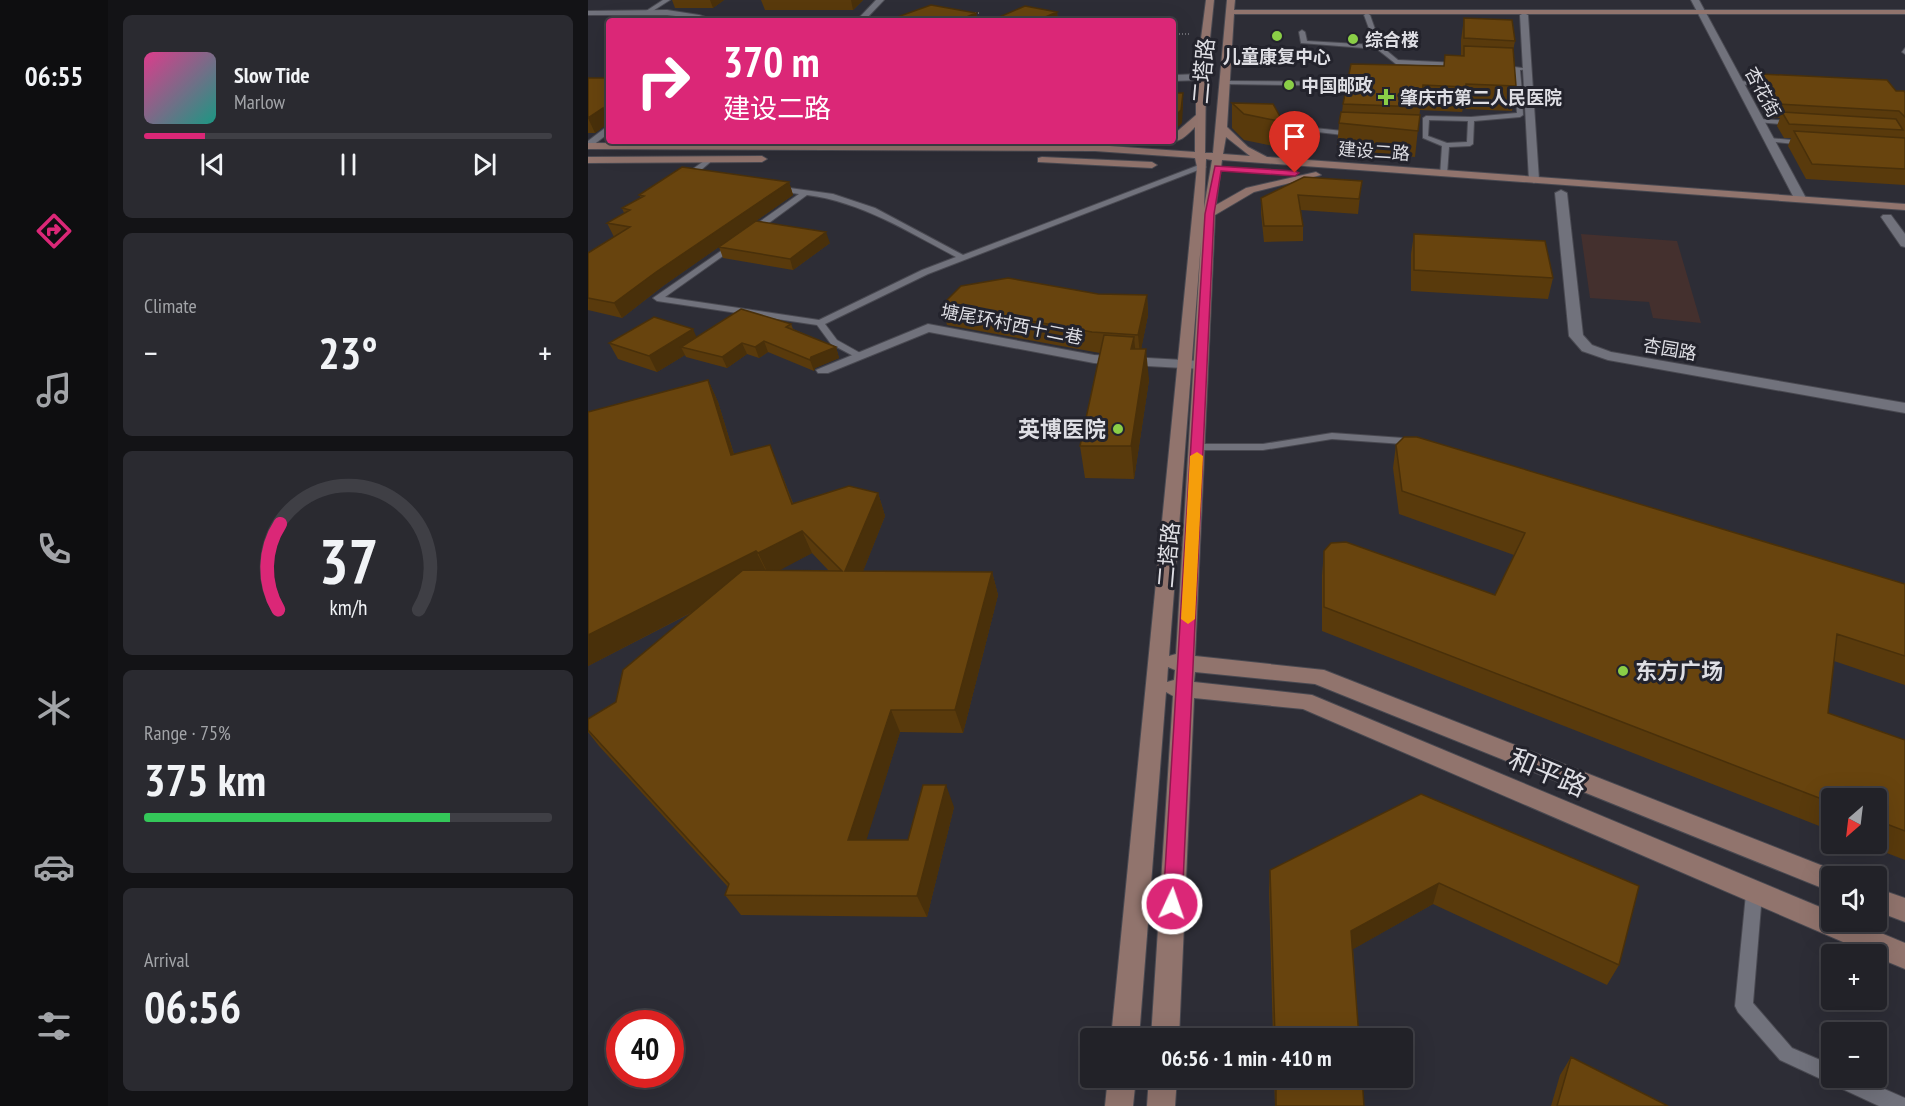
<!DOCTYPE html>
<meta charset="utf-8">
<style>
body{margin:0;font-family:"PT Sans Narrow","Noto Sans SC",sans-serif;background:#2a2a30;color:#f1f3f6;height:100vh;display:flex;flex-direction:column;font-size:22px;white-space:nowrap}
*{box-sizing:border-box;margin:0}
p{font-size:20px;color:#a2a4a8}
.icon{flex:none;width:33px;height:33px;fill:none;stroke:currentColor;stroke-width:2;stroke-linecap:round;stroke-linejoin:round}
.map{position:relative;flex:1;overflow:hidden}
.panel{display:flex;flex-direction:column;gap:15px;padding:15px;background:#131316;width:480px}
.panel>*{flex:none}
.banner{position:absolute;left:18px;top:18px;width:570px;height:126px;border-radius:6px;box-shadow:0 6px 24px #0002,0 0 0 2px #3f3f45;background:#db2777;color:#fff;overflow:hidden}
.needle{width:39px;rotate:208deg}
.fabs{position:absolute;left:1233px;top:788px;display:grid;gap:12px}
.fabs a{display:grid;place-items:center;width:66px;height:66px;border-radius:6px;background:#222228;box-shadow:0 6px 24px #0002,0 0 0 2px #3f3f45;font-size:30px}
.speed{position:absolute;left:18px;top:1010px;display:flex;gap:12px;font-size:30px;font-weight:700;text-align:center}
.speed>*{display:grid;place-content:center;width:78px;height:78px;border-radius:50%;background:#222228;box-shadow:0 6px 24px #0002,0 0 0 2px #3f3f45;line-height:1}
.speed .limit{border:9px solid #d22;background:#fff;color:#111}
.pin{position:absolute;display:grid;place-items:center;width:51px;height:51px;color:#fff;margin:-62px -26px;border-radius:50% 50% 50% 0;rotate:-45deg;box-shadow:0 0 6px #0007}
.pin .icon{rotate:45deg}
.me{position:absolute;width:66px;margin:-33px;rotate:3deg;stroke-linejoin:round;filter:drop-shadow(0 0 4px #0008)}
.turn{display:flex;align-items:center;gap:21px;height:126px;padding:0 18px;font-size:27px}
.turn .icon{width:78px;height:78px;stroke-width:2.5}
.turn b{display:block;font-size:42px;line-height:51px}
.big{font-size:45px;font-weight:700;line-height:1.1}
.panel .widget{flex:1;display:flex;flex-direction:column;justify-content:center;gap:9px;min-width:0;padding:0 21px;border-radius:9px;background:#2a2a30}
.panel .dial{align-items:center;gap:0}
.dial svg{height:156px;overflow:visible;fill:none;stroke:#3f3f45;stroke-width:7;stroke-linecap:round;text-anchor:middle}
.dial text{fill:#f1f3f6;stroke:none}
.song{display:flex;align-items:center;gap:18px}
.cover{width:72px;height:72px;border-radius:9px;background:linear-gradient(135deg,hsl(330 70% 55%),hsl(170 70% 35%))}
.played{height:6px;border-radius:3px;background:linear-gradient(90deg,#db2777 15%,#3f3f45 15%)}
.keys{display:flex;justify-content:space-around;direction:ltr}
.heat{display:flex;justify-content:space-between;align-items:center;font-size:33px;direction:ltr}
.charge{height:9px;border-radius:4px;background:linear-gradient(90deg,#34c759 75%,#3f3f45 0)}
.trip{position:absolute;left:492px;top:1028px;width:333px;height:60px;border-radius:6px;background:#222228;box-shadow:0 6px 24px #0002,0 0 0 2px #3f3f45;font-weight:700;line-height:60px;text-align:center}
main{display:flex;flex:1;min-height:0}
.menu{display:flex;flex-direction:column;width:108px;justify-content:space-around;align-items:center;background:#0e0e10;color:#a2a4a8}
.menu .icon{width:42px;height:42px}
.menu .active{color:#db2777}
.menu b{font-size:27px;color:#f1f3f6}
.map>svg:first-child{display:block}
.industrial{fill:#44302e}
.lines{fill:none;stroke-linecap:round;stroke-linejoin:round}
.lane-casing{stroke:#494951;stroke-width:2}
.street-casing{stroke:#494951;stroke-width:2}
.secondary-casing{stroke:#494951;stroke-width:2}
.path{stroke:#818188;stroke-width:1.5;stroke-dasharray:1 2;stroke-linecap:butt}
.lane{fill:#71727c;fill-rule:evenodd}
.street{fill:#71727c;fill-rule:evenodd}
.secondary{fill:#91746d;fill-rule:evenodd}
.wall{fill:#593a0c;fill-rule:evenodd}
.shaded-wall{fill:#49300a}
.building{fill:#68440e;stroke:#49300a;stroke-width:1.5}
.route{fill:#db2777;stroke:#8e194d;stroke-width:1.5}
.slow{fill:#f59e0b}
.poi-dot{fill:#8ace47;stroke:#23232c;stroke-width:2}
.labels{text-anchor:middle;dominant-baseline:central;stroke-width:6;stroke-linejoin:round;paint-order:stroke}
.far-poi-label{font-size:18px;font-weight:bold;fill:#dedee4;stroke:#23232c;text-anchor:start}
.far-street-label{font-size:18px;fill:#dedee4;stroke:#23232c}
.street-label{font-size:22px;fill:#dedee4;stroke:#23232c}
.poi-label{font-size:22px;font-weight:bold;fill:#dedee4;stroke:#23232c;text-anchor:end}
.near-street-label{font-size:27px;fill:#dedee4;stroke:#23232c}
</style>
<main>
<nav class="menu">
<b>06:55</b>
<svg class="icon active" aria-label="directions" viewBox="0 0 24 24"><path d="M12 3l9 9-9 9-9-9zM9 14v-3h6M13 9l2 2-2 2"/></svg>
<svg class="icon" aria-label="music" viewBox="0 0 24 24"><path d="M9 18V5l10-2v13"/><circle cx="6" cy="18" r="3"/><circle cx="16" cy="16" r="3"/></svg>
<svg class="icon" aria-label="phone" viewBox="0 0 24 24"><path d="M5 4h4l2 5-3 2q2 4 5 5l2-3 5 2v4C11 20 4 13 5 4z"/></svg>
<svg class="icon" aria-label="climate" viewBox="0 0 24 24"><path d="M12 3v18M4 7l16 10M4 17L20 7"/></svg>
<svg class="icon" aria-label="car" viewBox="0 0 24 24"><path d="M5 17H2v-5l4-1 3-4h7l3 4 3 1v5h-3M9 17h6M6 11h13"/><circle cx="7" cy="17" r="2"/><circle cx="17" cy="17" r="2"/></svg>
<svg class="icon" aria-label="filters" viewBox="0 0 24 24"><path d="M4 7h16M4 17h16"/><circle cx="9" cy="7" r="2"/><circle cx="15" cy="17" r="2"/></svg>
</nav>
<section class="panel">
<div class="widget">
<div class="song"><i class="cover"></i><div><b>Slow Tide</b><p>Marlow</p></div></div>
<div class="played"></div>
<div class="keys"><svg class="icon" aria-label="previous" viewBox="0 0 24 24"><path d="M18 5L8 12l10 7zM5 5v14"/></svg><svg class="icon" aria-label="pause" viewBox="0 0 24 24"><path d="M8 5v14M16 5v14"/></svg><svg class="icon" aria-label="next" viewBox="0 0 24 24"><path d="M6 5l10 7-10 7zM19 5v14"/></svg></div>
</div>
<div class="widget"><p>Climate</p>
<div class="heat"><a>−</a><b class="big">23°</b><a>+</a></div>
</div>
<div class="widget dial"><svg viewBox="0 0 100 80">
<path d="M14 69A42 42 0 1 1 86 69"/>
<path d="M14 69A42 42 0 0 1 15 25" stroke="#db2777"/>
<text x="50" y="56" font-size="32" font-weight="700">37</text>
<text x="50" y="72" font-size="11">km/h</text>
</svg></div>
<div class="widget"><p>Range · 75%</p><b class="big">375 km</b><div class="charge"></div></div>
<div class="widget"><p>Arrival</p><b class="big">06:56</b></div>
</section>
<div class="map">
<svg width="1317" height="1106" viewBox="0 0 1317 1106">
<rect width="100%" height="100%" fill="#2d2d36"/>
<path class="industrial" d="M993 234 1089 241 1113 323 1065 318 1061 302 1002 298Z"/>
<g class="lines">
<g class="lane-casing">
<path id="lane" d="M75 0H82L60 14 55 13Z
M779 13 782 15 793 46 810 60 870 63 873 65 870 67 808 64 789 49 713 43 711 32 714 30 717 32 719 41 787 45 776 15Z
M1317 48V54L1314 52Z
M911 65 942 69 932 70 934 92 944 95 934 96 935 115 932 117 886 121 885 144 882 146 861 147 859 174 852 176 854 146 835 138V118L838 116 883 117 929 113 926 70 909 68ZM841 120 880 121 879 142 859 143 840 136Z
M637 81 775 82 778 84 775 86 635 84Z
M1151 81 1185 83 1188 85 1185 87 1149 84Z
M1171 119 1205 121 1208 123 1205 125 1169 122 1168 121Z
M680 123 764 132 767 134 764 136 678 126 677 125Z
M1181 138 1216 141 1219 143 1216 145 1179 141V139Z
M120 158 126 159 107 175H111V179L98 178V174Z
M611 165 618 167 340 274 237 324 249 340 274 354V358L271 359 243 344 229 325 69 301 65 298 146 242 150 244 149 246 77 297 231 320 334 270 368 257C320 232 274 202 219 195L166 234H160V230L211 194 184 190 183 188 187 186 245 194 287 208 375 255Z
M744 433 815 438 832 442 833 444 828 447 815 444 744 439 675 450H609L604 447 609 444H675Z
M1166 886 1172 889 1174 894 1165 1003 1204 1048 1244 1065V1077H1269L1317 1098V1106H1291L1192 1060 1150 1012 1147 1006 1158 894 1160 889Z"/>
</g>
<g class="street-casing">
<path id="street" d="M288 0H296L276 21H268Z
M1103 0H1111L1219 200 1217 202 1207 200Z
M79 10 111 15 130 21 79 15H0V11Z
M936 13 940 15 951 180 946 183 941 180 932 15Z
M585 75 613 74 618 77 613 80 585 81Z
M21 125V133L0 149V141Z
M973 190 979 193 995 335 1004 345 1023 352 1317 403V413L1020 360 994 351 981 336 967 193Z
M1295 215H1303L1317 234V247L1313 246 1293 217Z
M340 324 506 355 613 361 620 365 613 369 506 363 341 332 240 373H230L228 370Z"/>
</g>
<g class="secondary-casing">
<path id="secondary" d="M618 0H626L618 77 617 153H625L639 0H647L646 10H1317V14H646L639 127 660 147 679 157 1317 204V210L634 160 628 205 658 188 728 172 733 175 666 192 627 215 607 656 736 670 1253 873 1254 876H1244V892L727 684 607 672 606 682 724 695 1244 912V921H1264L1317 943V969L1288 957V954H1283L715 709 606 698 591 1038H563L585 696 578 692 551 1038H523L609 167 607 158 507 151 0 149V143L507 145 607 152V127C600 134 593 143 581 141H585V135L608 115V77ZM638 137 662 156 635 154ZM618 159 624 160 616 208ZM613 242 588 654 581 656ZM580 667 587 670 586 680 579 682Z
M0 157 174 156 179 159 174 162 0 163Z
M454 157 564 162 569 165 564 168 450 162V158Z
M1288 888 1317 898V922L1288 911Z
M520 1077H548L545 1106H517Z
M561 1077H589L587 1106H559Z"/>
</g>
<path class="path" d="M381 13H392
M585 34H602"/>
<use href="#lane" class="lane"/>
<use href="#street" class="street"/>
<use href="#secondary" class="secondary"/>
</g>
<path class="wall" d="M84 0H136L125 8H87Z
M173 0H275L265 10H177Z
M469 12 470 21H410L409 18Z
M388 13 390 21H313L312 16Z
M876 18 927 41 925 51 928 86 924 111 875 109 874 112 832 110 827 157 749 149 751 123 754 112 755 104 856 66 857 55 873 56V40Z
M1172 74 1308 91 1317 93V185L1218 179 1200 146 1203 138H1196L1189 126 1192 118 1183 117 1168 88Z
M0 78H21V128L19 124 7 133H0Z
M644 103 695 122V148L656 140 644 128Z
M716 177 772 196 770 214 713 210 715 226V241L676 242 673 213V198Z
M201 182 205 195 75 286 34 318 0 310V253L26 237 19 223 36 213 34 208 53 198 51 195Z
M826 234 965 278 960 299 823 291V254Z
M242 243 205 270 135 258 131 247Z
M510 294 559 295 560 315 553 349 561 380 546 479 497 478 492 446 512 353 359 325 354 305Z
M203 324 205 329 248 347 251 358 227 368 226 371 180 352 171 358 159 354 139 368 98 357 97 355 69 372 30 359 21 343 109 337Z
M120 380 130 402 146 454 191 467 205 503 290 493 297 516 275 571 404 572 410 595 375 733 312 732 278 840H320L366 807 339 917 153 915 137 895 140 887 11 746 0 732V719L28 702 105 612 0 666V412ZM224 553 241 571 191 570Z
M808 445 1317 584V685L1246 661 1240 713 1317 740V860L1273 843H1288V798H1244V831L734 631V575L736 551 907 595 926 555 811 514 805 468Z
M833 794 1031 965 1019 985 845 904 765 949 771 1038H685L681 891 682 870Z
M983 1057 1080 1106H963L972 1075Z
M686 1077H774L776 1106H687Z"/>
<path class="shaded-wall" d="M122 0H136L125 8Z
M263 0H275L265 10Z
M469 12 470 21H448Z
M388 13 390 21H369Z
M595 93V107L594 123 585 132V118Z
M15 108 17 118 19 124 7 133 0 118Z
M201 182 205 195 75 286 34 318 26 303 68 272Z
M238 232 242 243 205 270 202 259Z
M559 295 560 315 552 355 550 335Z
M105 329 112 345 93 347 97 355 69 372 61 356Z
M546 337 549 368 543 349Z
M176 341 180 352 171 358 167 347Z
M154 343 159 354 139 368 134 357Z
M248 347 251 358 227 368 226 371 222 360 223 357Z
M558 349 561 380 546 479 543 446Z
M120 380 130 402 153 478 143 455Z
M290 493 297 516 266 594 257 571Z
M214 531 224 553 181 576 170 553Z
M168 551 179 573 0 666V635Z
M404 572 410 595 375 733 367 710Z
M303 710 312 732 272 861 260 840Z
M358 785 366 807 339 917 329 896Z
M851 883 845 904 760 952 763 931Z"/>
<path class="building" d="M343 5 388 13 369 21H336L312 16Z
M437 6 469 12 448 21H426L409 18Z
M876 18 924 20 927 41 876 38Z
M876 46 925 48 928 86 878 84V87L835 85 833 107 755 104 763 64 856 66 857 55 876 56Z
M1172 74 1299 80 1308 91H1316L1317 93V117L1311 111 1188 104Z
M0 78H21V118H17L15 108 0 118Z
M585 93H595L593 110 585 118Z
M644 103 685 104 695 122 656 114Z
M753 112 832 115 830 131 751 123Z
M1194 112 1308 119 1315 130 1201 124Z
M1206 131 1317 138V169L1224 164Z
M94 167 201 182 68 272 26 303 0 298V253L42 227 19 223 42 210 34 208 56 196 51 195Z
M716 177 774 181 771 199 710 195 715 226H676L673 198Z
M168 221 238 232 202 259 131 247Z
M826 234 957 241 965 278 826 270Z
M420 278 510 294 559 295 550 335 504 332 354 305 373 286Z
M153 309 203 324 198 327 248 347 223 357 222 360 176 341 167 347 154 343 134 357 93 347Z
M66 317 105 329 61 356 21 343Z
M516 335 546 337 543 349H558L543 446H492Z
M120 380 143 455 182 445 204 504 261 486 290 493 257 571 404 572 367 710H303L260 840H320L335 785H358L329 896 137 895 141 884 0 730V719L28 702 35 670 155 570 254 571 214 531 170 553 168 551 0 635V412Z
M816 437H829L1317 584V656L1249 634 1240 713 1317 740V831L1288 820V798H1244V803L736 607V551L743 543 758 542 907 595 937 533 814 491 808 445Z
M833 794 1051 886 1031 965 851 883 763 931 771 1038H687L682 870Z
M983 1057 1080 1106H969Z
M688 1077H774L776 1106H688Z"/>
<path class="route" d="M627 166 707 171 711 173 707 176 633 171 626 214 594 904 591 910 584 913 578 910 575 904 617 214Z"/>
<path class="slow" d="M609 452 615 456 607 619 600 624 593 619 602 456Z"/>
<g class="poi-dot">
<circle cx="689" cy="36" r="6"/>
<circle cx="765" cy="39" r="6"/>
<circle cx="701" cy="85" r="6"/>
<path d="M795 88h6v6h6v6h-6v6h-6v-6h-6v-6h6z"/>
<circle cx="530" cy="429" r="6"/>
<circle cx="1035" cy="671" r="6"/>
</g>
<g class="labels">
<g class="far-poi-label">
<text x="777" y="39">综合楼</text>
<text x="689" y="56" text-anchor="middle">儿童康复中心</text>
<text x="713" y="85">中国邮政</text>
<text x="812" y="97">肇庆市第二人民医院</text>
</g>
<g class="far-street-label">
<text transform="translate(1175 92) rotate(62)">杏花街</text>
<text transform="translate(786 151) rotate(4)">建设二路</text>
<text transform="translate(424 324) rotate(11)">塘尾环村西十二巷</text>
<text transform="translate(1082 349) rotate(10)">杏园路</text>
</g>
<g class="street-label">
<text transform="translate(615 71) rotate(-85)">二塔路</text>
<text transform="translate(580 555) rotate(-85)">二塔路</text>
</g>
<g class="poi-label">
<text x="518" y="429">英博医院</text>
<text x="1047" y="671" text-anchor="start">东方广场</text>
</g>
<g class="near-street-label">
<text transform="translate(960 772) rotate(23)">和平路</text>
</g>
</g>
</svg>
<div class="fabs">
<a><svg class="needle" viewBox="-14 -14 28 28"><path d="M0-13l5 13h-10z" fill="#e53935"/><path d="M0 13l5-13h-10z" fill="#a2a4a8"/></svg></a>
<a><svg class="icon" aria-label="sound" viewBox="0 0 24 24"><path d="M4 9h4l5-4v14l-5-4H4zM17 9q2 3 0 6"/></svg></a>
<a>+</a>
<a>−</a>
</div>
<div class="speed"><div class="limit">40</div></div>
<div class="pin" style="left:707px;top:173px;background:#d93025"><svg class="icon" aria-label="arrive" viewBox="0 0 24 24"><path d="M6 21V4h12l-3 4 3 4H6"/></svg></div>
<svg class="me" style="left:584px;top:904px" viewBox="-20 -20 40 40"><circle r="17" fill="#db2777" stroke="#fff" stroke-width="3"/><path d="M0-11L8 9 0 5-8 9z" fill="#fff"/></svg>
<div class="trip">06:56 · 1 min · 410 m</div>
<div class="banner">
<div class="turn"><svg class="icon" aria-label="right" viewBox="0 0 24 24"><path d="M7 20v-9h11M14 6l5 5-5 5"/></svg><div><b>370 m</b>建设二路</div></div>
</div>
</div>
</main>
